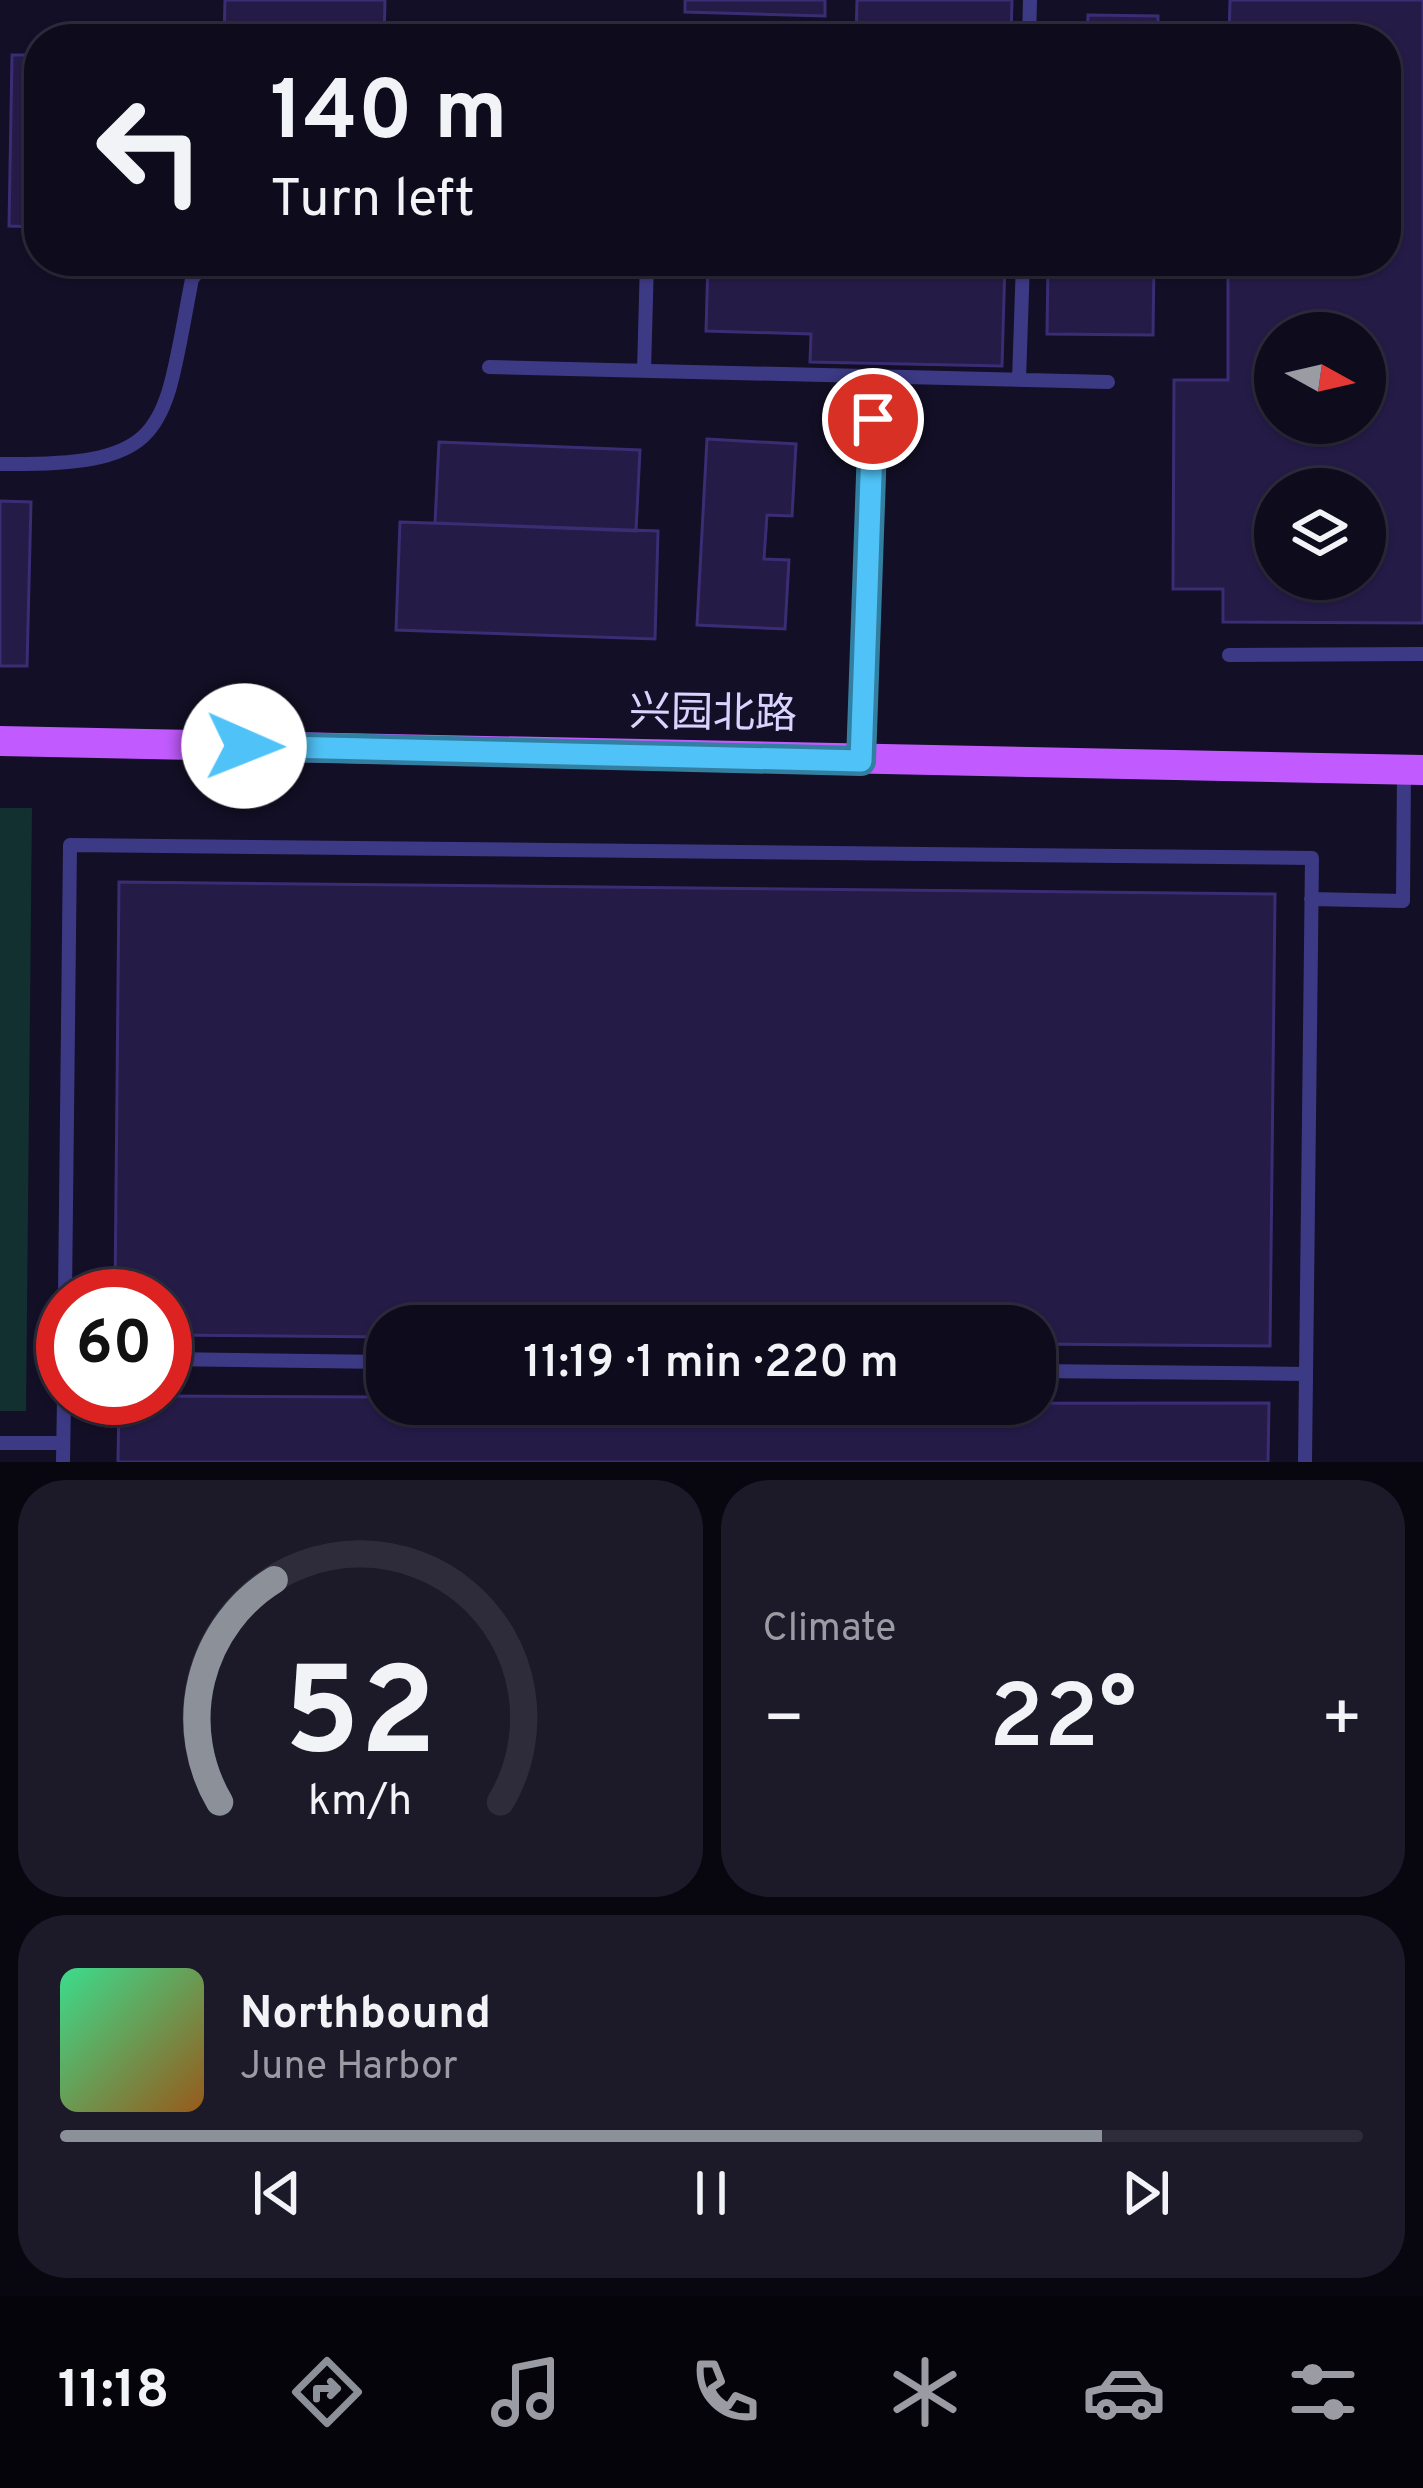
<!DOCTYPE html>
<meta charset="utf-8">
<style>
body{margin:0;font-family:Overpass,"Noto Sans SC",sans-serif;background:#1c1929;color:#f1f3f6;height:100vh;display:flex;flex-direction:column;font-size:45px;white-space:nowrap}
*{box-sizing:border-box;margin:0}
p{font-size:39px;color:#9b9ba3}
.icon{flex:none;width:66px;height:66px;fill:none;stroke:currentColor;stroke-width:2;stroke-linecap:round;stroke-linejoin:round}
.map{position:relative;height:1462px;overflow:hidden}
.sheet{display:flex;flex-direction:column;gap:18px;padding:18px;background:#08060f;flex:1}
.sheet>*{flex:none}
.guide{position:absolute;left:24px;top:24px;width:1377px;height:252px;border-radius:48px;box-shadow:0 3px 9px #0004,0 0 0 3px #2e2b3b;background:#0e0b1c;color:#f1f3f6;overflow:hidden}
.needle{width:78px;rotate:98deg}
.fabs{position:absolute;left:1254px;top:312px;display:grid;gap:24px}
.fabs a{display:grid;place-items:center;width:132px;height:132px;border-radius:50%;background:#0e0b1c;box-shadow:0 3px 9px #0004,0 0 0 3px #2e2b3b;font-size:60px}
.speed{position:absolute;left:36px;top:1269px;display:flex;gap:24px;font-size:60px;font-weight:700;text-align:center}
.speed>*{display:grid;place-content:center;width:156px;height:156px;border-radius:50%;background:#0e0b1c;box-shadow:0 3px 9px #0004,0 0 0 3px #2e2b3b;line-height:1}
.speed .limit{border:18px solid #d22;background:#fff;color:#111}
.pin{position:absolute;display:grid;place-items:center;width:102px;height:102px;color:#fff;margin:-51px;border:6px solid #fff;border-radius:50%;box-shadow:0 3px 12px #0007}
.me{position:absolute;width:132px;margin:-66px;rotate:91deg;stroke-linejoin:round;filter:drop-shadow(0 0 9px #0008)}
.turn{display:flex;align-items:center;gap:42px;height:252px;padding:0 48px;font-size:54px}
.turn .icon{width:156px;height:156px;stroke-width:2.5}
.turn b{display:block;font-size:84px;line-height:102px}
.big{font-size:90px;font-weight:600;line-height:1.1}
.sheet .tile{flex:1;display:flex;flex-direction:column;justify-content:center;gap:18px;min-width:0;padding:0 42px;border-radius:48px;background:#1c1929}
.sheet .dial{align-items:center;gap:0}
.dial svg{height:312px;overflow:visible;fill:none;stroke:#2e2b3b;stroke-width:7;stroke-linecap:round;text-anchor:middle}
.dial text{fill:#f1f3f6;stroke:none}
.song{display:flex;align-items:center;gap:36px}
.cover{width:144px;height:144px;border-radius:18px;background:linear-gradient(135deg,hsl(150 70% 55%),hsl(30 70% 35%))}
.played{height:12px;border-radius:6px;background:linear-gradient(90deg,#8c9099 80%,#2e2b3b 80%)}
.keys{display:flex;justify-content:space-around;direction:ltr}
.heat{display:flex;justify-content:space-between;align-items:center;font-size:66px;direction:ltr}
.sheet .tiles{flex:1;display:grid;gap:18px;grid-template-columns:1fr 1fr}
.tile:last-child{grid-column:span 2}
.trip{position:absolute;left:366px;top:1305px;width:690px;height:120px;border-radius:48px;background:#0e0b1c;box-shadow:0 3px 9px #0004,0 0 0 3px #2e2b3b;font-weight:600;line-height:120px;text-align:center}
.tabs{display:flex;height:192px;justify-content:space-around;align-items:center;background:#06040b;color:#9b9ba3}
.tabs .icon{width:84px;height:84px}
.tabs .current{color:#8c9099}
.tabs b{font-size:54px;color:#f1f3f6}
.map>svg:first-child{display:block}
.green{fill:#12302f}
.building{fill:#241b47;stroke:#3b2d73;stroke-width:3;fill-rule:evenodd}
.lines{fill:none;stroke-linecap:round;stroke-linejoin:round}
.service{stroke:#3d3a85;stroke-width:14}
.primary{stroke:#c25bff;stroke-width:30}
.route-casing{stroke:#337fa1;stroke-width:30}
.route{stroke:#4fc3f7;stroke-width:21}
.labels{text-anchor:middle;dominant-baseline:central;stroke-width:12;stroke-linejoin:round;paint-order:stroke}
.street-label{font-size:42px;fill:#d9d4ff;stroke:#130f26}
</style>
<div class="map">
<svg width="1423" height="1462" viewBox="0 0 1423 1462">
<rect width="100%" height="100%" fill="#130f26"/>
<path class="green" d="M0 808H32L26 1411H0Z"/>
<path class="building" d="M225 0H385L384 39H224Z
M685 0H825V16L685 12Z
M857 0H1012L1011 39H856Z
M1230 0H1423V623L1223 622V589H1173L1174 380H1228V261H1386V39H1229ZM1275 333H1365V423H1275ZM1275 489H1365V579H1275Z
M1088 15 1158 16V39H1087Z
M12 55H39V227L9 226Z
M708 261H1005L1002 366 810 362 811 334 706 331Z
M1048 261H1154L1153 335 1047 334Z
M707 439 796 444 792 516 767 515 764 559 789 560 785 629 697 625Z
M439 442 640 450 636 531 435 523Z
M0 501 31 502 27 666H0Z
M400 522 658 531 655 639 396 630Z
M119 882 1275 894 1270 1346 1035 1344V1326H387V1337L165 1335V1296H115Z
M165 1396 387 1397V1404L1269 1403 1268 1462H118L119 1398Z"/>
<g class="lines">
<path class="service" d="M1029 39 1030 0
M489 367 1108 382
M644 371 647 261
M1019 380 1023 261
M0 464C173 466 162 432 192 279L200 269 314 270
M1229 655 1423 654
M861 761 875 377
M1311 899 1403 901 1404 770
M65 1296 70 845 1312 858 1305 1462
M165 1359 387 1362
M1035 1371 1306 1374
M0 1443H63
M63 1462 64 1398"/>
<path class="primary" d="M0 741 1423 770"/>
</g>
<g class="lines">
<g class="route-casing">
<path id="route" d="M244 746 861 761 873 419"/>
</g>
<use href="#route" class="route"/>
</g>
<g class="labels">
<g class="street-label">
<text transform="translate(713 716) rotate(1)">兴园北路</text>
</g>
</g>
</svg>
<div class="fabs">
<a><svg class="needle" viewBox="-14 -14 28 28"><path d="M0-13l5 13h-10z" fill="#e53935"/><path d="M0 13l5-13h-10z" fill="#9b9ba3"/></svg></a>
<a><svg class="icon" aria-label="layers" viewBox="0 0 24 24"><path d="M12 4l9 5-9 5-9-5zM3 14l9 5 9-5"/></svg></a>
</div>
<div class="speed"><div class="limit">60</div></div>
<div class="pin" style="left:873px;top:419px;background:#d93025"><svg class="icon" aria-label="arrive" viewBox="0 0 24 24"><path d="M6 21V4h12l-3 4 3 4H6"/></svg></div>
<svg class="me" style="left:244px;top:746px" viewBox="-20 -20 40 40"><circle r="19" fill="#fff"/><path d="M0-13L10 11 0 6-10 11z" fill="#4fc3f7"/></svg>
<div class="trip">11:19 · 1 min · 220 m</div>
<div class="guide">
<div class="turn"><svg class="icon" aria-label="left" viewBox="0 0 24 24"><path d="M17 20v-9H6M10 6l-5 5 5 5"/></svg><div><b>140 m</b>Turn left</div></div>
</div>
</div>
<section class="sheet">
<div class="tiles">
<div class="tile dial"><svg viewBox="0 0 100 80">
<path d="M14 69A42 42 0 1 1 86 69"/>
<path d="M14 69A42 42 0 0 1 28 12" stroke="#8c9099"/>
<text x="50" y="56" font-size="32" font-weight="700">52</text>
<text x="50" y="72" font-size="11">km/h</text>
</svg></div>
<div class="tile"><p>Climate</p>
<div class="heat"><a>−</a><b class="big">22°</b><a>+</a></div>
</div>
<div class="tile">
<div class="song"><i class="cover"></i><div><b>Northbound</b><p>June Harbor</p></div></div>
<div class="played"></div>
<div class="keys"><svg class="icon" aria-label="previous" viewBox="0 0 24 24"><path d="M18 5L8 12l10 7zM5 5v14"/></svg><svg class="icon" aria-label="pause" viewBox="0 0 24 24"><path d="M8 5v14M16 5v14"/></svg><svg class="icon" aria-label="next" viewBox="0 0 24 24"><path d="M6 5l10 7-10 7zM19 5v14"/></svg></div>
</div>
</div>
</section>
<nav class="tabs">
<b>11:18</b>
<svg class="icon current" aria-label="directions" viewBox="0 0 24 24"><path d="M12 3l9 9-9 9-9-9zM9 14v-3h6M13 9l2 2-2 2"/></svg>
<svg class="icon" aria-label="music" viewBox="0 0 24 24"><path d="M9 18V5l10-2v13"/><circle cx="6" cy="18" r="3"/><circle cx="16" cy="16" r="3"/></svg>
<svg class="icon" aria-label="phone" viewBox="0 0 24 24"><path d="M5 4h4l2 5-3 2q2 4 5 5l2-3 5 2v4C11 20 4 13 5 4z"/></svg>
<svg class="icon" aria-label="climate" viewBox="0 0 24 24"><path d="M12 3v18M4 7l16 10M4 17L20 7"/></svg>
<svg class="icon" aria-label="car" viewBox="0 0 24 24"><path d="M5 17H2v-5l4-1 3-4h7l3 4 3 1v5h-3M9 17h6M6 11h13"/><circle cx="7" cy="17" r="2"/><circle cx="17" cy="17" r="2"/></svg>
<svg class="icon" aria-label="filters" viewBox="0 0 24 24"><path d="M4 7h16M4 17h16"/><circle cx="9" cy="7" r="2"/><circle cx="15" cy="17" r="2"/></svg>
</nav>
